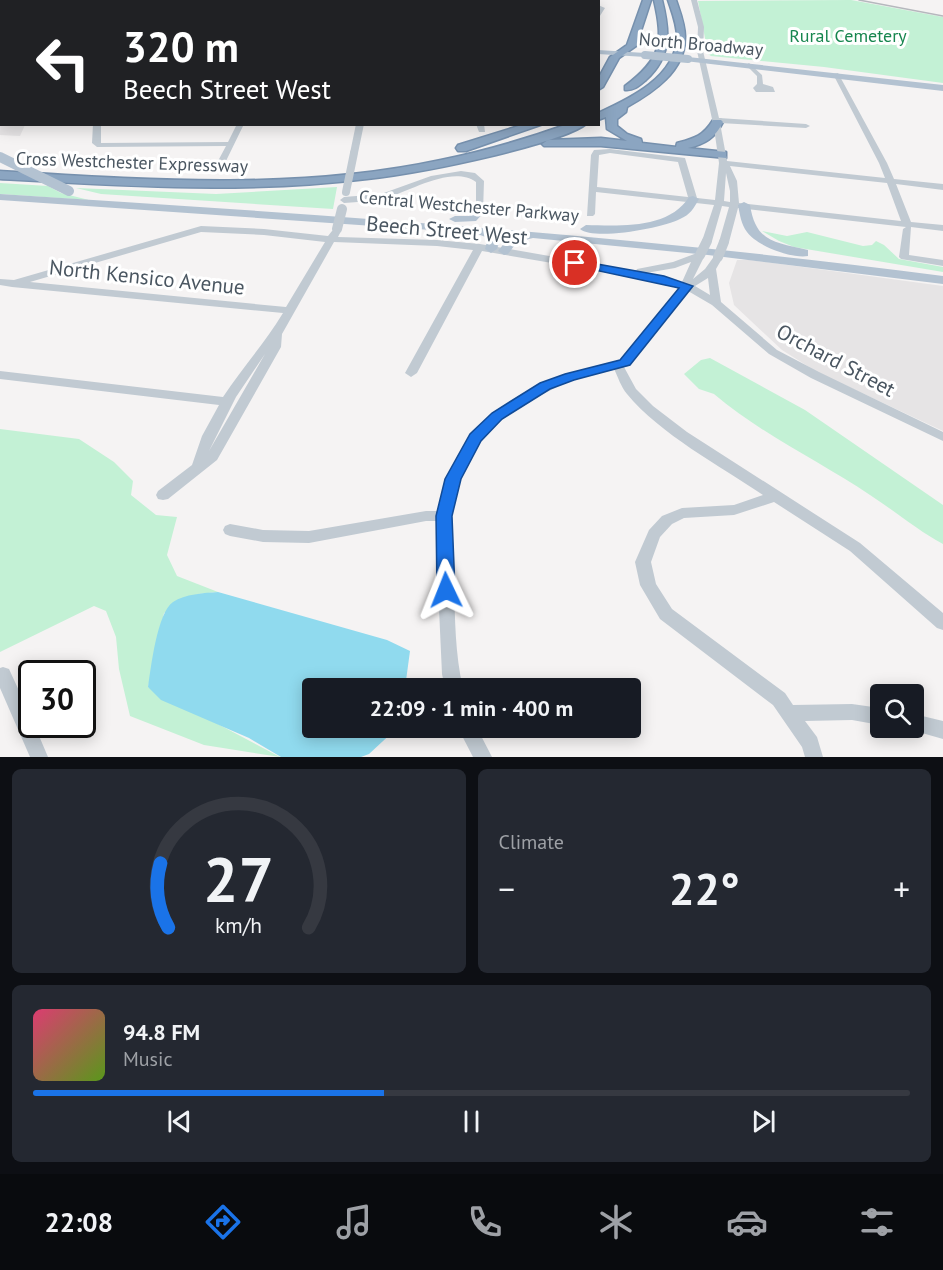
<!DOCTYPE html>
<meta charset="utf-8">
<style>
body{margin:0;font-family:"PT Sans",sans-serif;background:#242831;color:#f1f3f6;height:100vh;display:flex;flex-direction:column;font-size:22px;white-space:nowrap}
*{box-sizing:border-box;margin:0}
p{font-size:20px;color:#9ea1a6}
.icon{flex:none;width:33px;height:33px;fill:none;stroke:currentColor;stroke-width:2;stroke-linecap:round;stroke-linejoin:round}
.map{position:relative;height:757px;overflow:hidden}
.sheet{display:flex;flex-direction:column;gap:12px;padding:12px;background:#0d0f14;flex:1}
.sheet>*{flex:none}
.hud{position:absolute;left:0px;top:0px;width:600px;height:126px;box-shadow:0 3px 15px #0003;background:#202124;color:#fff;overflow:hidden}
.controls{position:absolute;left:870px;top:684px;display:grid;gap:12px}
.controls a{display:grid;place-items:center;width:54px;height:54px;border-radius:6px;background:#171b24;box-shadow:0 3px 15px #0003;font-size:30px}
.speed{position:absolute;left:18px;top:660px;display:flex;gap:12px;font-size:30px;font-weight:700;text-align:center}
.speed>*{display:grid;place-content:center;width:78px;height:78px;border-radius:50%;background:#171b24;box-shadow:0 3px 15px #0003;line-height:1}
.speed .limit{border:3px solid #111;border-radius:9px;background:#fff;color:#111}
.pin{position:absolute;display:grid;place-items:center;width:51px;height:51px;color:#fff;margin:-26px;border:3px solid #fff;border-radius:50%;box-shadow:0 2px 6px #0007}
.me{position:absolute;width:66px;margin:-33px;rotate:358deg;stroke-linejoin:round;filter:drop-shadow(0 0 4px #0008)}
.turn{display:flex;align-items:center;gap:21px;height:126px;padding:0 24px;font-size:27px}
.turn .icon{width:78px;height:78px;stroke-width:2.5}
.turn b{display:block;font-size:42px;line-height:51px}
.big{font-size:45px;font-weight:700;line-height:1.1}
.sheet .widget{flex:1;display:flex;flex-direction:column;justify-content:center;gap:9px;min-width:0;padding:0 21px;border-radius:9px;background:#242831}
.sheet .dial{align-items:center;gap:0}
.dial svg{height:156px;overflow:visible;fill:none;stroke:#363941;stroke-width:7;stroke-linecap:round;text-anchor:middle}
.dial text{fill:#f1f3f6;stroke:none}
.song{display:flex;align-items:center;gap:18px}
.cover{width:72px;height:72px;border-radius:9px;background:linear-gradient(135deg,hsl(340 70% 55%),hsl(90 70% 35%))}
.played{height:6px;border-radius:3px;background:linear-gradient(90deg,#1a73e8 40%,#363941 40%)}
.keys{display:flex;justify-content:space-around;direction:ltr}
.heat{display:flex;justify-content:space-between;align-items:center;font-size:33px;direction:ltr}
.sheet .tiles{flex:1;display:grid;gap:12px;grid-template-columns:1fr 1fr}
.widget:last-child{grid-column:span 2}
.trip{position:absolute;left:302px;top:678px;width:339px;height:60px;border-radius:6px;background:#171b24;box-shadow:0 3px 15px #0003;font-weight:700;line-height:60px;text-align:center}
.menu{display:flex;height:96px;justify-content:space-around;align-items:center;background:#090b0e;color:#9ea1a6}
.menu .icon{width:42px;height:42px}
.menu .selected{color:#1a73e8}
.menu b{font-size:27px;color:#f1f3f6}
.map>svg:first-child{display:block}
.education{fill:#e6e4e5}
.green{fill:#c3f1d5}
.water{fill:#90daee}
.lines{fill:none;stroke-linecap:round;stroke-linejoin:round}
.highway-casing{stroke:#7690ad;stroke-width:3}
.minor{fill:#c1cad2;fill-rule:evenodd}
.major{fill:#b3c2d1;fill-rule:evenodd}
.highway{fill:#8ba5c1;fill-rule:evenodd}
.rail{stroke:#b5b8bd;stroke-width:1.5}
.minor-bridge-far1{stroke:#c1cad2;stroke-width:8}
.minor-bridge{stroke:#c1cad2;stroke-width:10}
.major-bridge-far1{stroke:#b3c2d1;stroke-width:8}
.major-bridge{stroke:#b3c2d1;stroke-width:10}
.route{fill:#1a73e8;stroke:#114b97;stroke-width:1.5}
.labels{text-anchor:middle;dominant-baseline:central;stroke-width:6;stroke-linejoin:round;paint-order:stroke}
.far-park-label{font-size:18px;fill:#17864f;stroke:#fff}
.far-street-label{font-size:18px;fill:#4a5661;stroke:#fff}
.street-label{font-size:21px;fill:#4a5661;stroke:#fff}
</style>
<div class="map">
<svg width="943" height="757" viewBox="0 0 943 757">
<rect width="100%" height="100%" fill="#f5f3f3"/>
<path class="education" d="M1 24 2 124 25 125 20 136 0 135Z
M737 260H750L943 286V431L817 372 782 350 734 305 729 283Z"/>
<path class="green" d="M851 0 943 17V83L824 67 711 56 708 54 698 1Z
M0 183 48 186 61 193 89 200 0 194Z
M337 187 333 209 101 194 76 188 216 194Z
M762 231 787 236 807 232 863 246 872 245 876 241 884 245 899 259 943 267V272L794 247 779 241Z
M710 358 805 410 943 505V544C917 530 895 511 870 495 819 461 761 434 714 394L699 389 684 374 701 360Z
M0 429 79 439 114 462 133 481 131 495 156 515 177 517 167 555 177 576 218 592 198 594 164 613 148 687 280 757 204 745 130 716 119 669 116 637 106 611 94 606 0 652Z"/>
<path class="water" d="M218 592 387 640 410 651 405 688H312V728L396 729 369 754 361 757H281L249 738 161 700 148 687C151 668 157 613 173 602 185 594 204 593 218 592Z"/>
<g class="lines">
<g class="highway-casing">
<path id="highway" d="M643 0H651L636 46 619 58 603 87 598 90V79L610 57 627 45Z
M654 0H662C670 32 672 56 646 80 640 85 634 91 625 90V86C661 59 664 43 654 0Z
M668 0H676C680 12 685 24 685 37 686 71 652 93 627 107L626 112 617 119V126L627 134 641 139 642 143 676 147 677 143C695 138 703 136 713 120H721L723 122C715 138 705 144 688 148L726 152V158L601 146H544L542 144 548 140 601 138 627 141 607 129 606 117 598 120V113C629 99 676 77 677 37 677 24 672 12 668 0Z
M525 124H543L466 151H458L456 148 458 145Z
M568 124H586C573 135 516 150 496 155 454 165 411 174 367 179 245 194 122 186 0 179V171C146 180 297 191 441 160 485 151 526 139 568 124Z"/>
</g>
<path class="minor" d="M0 0H6L0 3Z
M540 0 564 2H543Z
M577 0H583L577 2Z
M691 0H697L704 27 703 51 719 118 806 124 810 126 806 128 720 123 727 161 885 178 879 163 833 74 838 73 887 163 894 179 943 184V190L896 184 911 222 943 225V231L911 227 909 255 943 260V266L901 259 899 257 903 229 906 227 738 208 729 242 724 245 719 242 729 207 722 206 712 241 707 244 702 241 714 205 596 192 595 214 593 216H587L591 155 594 150 610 149 685 158 697 198 715 200 719 163 714 128 697 51 698 27ZM610 153 678 162 688 197 597 187 599 155ZM730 166 887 183 901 221 739 203 737 181ZM726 173 730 191V202L724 201Z
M598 5 605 8 598 19Z
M749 63 762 75 763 84 773 87 775 92H756L753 88 757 84V76L746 65Z
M93 124H101V143L228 142 237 124H244L226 161 222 163 218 161 226 146 97 147 92 143Z
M356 124H364L358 153 354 155 350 153Z
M476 124H484L485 132H479Z
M461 171 475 173 484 181 483 212 480 213 476 210V182C452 165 411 191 386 198 372 201 358 202 344 203L340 200 344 197 381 194 431 176Z
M201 226 264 229 328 236 332 231 335 230 340 233 338 237 437 240 480 244 636 271 637 269 673 262 697 253H703L705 255 693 279 705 269 715 255H721L723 257 716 269 721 302 777 350 819 372 943 432V441L811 378 769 354 712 305 688 291 629 366 624 367 636 389 653 406 687 432 860 543 943 613V630L937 628 850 551 774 502 734 515 684 518 672 524 660 537 651 562 656 584 672 609 785 693 793 705 852 704 880 708V725L852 720 805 721 817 737 823 757H805L802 747 773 705 660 619 640 585 635 562 649 530 662 516 682 508 734 505 763 495C720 466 660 434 627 394 621 387 618 377 614 369 601 373 587 375 574 380 565 382 557 387 549 391 494 417 461 452 452 514 449 535 453 562 454 583 455 618 455 654 463 688H445L442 674 439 609 437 521H426L309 543 263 542 230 536 225 534 223 530 225 526 230 524 263 530 309 531 426 511H438L446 479 458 455 470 435 493 413 518 396 565 374 621 360 680 287 651 280 482 251 417 373 411 377 405 373 473 250 437 246 334 242 282 334 281 347 217 460 168 499 163 500 158 499 156 495 158 491 192 465 202 436 219 405 0 379V371L223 397C242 368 265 343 283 313L12 287 0 285V279L14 280ZM201 232 264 235 325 242 286 307 30 282ZM691 262 682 282 646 273 675 268ZM708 278 710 295 695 286ZM265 354 209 451 236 397Z
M3 667 9 669 32 719V724H34L48 757H30L0 688V668Z
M914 714 943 721V739L908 729 907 728H914Z
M458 728H477L492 757H473Z"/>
<path class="major" d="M0 16H2V20H0Z
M598 50 645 53 649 55 645 57 598 54Z
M688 57 943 85V91L685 61 684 59Z
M0 194C315 214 630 235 943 276V284L708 255 533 238 517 242 508 254 504 255 498 251 510 236 498 235 500 240 497 249 491 253 485 249 488 238 475 233 0 200Z
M693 196 699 199C694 208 690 215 680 219 663 228 594 241 580 229L586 225C620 226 669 229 689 197Z
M744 202 750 205C756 243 775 242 808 250V256C792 259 757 246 747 232 741 224 740 215 738 205Z
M480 207 486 210 476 221 455 222 449 219 455 216H469Z"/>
<use href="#highway" class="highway"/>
<path class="rail" d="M859 0 943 16"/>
<path class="minor-bridge-far1" d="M346 192 354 153"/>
<path class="minor-bridge" d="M337 229 342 209
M700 255 707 241
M718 257 724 242"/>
<path class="major-bridge-far1" d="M645 55 688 59"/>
<path class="major-bridge" d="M0 157 69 191"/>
</g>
<path class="route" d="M575 260 664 276 693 286 630 365 574 380 550 389 502 419 481 441 461 479 452 516 455 590 452 595 446 597 440 595 437 590 436 516 445 479 470 434 492 413 540 383 565 374 620 360 679 288 571 265V261Z"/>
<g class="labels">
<g class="far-park-label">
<text x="848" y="35">Rural Cemetery</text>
</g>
<g class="far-street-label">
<text transform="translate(701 44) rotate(5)">North Broadway</text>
<text transform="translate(132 162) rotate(2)">Cross Westchester Expressway</text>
<text transform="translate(469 206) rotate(5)">Central Westchester Parkway</text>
</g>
<g class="street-label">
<text transform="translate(447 230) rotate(5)">Beech Street West</text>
<text transform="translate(147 277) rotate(6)">North Kensico Avenue</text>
<text transform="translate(836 360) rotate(28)">Orchard Street</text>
</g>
</g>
</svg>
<div class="controls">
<a><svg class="icon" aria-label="search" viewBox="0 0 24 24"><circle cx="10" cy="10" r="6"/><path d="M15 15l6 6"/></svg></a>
</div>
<div class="speed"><div class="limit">30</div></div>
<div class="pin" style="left:575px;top:263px;background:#d93025"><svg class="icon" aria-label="arrive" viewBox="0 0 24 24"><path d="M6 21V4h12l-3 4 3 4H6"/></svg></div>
<svg class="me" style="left:446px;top:590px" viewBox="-20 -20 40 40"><path d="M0-17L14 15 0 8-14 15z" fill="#1a73e8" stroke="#fff" stroke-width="4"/></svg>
<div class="trip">22:09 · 1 min · 400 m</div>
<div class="hud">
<div class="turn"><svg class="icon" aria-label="left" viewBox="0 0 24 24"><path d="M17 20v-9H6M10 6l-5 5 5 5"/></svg><div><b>320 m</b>Beech Street West</div></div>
</div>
</div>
<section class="sheet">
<div class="tiles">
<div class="widget dial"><svg viewBox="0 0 100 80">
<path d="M14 69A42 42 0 1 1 86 69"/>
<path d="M14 69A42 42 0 0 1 10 36" stroke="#1a73e8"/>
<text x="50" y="56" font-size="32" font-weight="700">27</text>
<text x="50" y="72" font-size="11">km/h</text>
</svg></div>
<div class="widget"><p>Climate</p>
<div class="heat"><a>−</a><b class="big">22°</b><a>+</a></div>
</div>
<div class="widget">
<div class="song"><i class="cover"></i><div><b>94.8 FM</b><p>Music</p></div></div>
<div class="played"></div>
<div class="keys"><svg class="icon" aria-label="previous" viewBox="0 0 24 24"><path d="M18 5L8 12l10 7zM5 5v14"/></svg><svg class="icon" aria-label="pause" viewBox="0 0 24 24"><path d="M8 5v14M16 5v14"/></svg><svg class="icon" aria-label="next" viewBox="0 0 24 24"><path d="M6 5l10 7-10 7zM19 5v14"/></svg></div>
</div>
</div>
</section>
<nav class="menu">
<b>22:08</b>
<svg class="icon selected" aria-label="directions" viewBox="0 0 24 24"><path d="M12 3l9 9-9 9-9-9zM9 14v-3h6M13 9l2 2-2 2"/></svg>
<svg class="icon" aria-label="music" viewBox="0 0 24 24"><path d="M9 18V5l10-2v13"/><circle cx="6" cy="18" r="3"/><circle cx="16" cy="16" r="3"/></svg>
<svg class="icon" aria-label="phone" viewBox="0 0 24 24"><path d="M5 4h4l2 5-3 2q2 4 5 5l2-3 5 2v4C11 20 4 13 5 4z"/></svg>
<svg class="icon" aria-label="climate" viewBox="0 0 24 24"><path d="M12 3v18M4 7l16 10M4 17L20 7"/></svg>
<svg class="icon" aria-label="car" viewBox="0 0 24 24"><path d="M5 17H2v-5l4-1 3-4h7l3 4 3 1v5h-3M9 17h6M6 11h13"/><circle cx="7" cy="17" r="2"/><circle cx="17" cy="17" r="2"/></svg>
<svg class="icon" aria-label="filters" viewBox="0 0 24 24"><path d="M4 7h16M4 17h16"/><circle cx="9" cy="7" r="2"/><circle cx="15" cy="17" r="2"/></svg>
</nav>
